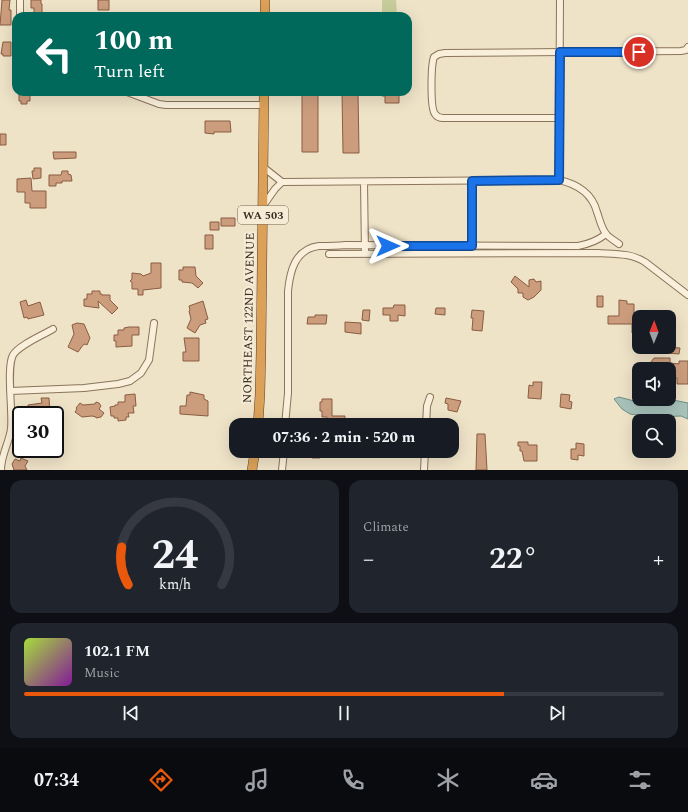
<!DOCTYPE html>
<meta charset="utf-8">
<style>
body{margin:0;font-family:Spectral,serif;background:#20242c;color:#f1f3f6;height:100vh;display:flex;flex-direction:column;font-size:15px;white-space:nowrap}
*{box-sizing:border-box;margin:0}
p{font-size:13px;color:#9ea1a6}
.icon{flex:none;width:22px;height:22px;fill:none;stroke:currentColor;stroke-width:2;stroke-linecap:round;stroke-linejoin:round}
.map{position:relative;height:470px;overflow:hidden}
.side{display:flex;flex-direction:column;gap:10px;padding:10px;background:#0d0f14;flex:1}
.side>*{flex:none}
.banner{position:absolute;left:12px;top:12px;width:400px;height:84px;border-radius:12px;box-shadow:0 4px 16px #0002;background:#00695c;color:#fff;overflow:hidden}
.needle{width:26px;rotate:1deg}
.controls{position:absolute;left:632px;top:310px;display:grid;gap:8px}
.controls a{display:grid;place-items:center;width:44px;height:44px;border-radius:8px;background:#171b24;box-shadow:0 4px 16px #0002;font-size:20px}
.speed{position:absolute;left:12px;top:406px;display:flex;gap:8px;font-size:20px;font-weight:700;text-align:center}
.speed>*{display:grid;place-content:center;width:52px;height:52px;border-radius:50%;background:#171b24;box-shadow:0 4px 16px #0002;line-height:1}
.speed .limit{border:2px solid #111;border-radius:6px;background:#fff;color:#111}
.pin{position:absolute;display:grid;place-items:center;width:34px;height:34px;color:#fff;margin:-17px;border:2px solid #fff;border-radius:50%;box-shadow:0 1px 4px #0007}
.me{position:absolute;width:44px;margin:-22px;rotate:90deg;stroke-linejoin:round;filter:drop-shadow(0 0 3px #0008)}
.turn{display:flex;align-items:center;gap:14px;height:84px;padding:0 16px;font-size:18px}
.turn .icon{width:52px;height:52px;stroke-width:2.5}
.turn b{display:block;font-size:28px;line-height:34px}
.big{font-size:30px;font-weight:700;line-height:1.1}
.side .widget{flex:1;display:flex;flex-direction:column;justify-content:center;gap:6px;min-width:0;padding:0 14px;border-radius:12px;background:#20242c}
.side .dial{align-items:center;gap:0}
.dial svg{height:104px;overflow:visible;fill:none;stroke:#363941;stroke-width:7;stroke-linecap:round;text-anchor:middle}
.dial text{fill:#f1f3f6;stroke:none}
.song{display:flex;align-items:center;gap:12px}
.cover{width:48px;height:48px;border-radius:6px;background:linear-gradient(135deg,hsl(80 70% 55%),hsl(290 70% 35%))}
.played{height:4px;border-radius:2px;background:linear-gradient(90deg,#ea580c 75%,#363941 75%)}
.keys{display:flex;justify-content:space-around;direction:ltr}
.heat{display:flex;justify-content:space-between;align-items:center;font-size:22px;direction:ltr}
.side .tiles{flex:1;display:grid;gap:10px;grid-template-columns:1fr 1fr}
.widget:last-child{grid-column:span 2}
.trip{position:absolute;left:229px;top:418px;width:230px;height:40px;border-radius:12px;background:#171b24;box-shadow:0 4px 16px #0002;font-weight:700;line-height:40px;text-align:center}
.tabs{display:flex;height:64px;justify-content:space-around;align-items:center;background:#090b0e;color:#9ea1a6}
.tabs .icon{width:28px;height:28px}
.tabs .current{color:#ea580c}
.tabs b{font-size:18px;color:#f1f3f6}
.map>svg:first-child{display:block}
.green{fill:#c7cd9a}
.water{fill:#a8c2ba;stroke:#6e9188}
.building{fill:#cc9d7d;stroke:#895d42}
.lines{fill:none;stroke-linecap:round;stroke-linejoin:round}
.minor-casing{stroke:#8a745c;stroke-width:8}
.highway-casing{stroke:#584230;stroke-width:10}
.minor{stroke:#f9efda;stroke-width:6}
.highway{stroke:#dca159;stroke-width:9}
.route-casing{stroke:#114b97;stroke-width:10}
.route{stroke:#1a73e8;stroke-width:7}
.labels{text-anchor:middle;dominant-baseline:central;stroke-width:4;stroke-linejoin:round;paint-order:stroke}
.shield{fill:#f6ecd6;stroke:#726657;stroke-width:1}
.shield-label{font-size:11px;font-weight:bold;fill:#3a2c20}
.street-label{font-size:12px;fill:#3a2c20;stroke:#f6ecd6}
</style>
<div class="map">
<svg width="688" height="470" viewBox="0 0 688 470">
<rect width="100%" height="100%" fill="#eee2c7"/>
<path class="green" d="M382 0H396L397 16H382Z"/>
<path class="water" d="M619 397 649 405 668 403 673 400 688 403V419L681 416 651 417 630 414 622 409 614 399Z"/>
<path class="building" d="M2 0H10L9 10H11V25H0Z
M31 0H41V4H42V16H34V8H31Z
M98 0H109V10H98Z
M3 42H11V56H3V54H1Z
M19 92 30 94V101H27V104H21V101H19Z
M302 92H318V152H302Z
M342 92H358L359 153H343Z
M381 92H399V103H385V96H382Z
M205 121H230L231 132H214V134L205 133Z
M0 134H6V145H0Z
M53 152H76V158L54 159Z
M34 168H41V178L33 179 32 171H34Z
M62 171H68V174L71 175 72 181H62V183H56V186H49V175H61Z
M31 178 32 191H46V208H30V203H25V192H17V179Z
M221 218H235V226H221Z
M210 222H219V230H210Z
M205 235H213V249H205Z
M151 263H161V288L143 290V295H138V289H132V282L130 281 132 279V273L141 274 143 276 151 273Z
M183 267H195L196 276 203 283 198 288 192 283 182 282V280H179V270H183Z
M515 276 529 287V280L534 279 536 282 541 281V290L534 297 528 300 523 297V293H518V289L511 282Z
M92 291H100V294H102V295H110V300L118 308 112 314 98 301 99 308 84 306V299H87V294H92Z
M597 296H603V307H597Z
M26 300 28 306 40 302 44 315 28 319 27 317 24 318 20 302Z
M619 300 627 301V304H634V317H638V320H639V333H632V324H608V316H619Z
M203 301 208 319 205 320 206 323 200 325 195 333 187 328 191 319 189 311 190 310 189 306Z
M394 305H405V316L398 315V321H390V315H383V308H393Z
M436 308H445V315L435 314Z
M363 310H370L369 321 362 320Z
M472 310 484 311 482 331 472 330 473 318H471Z
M315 315H327L326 324H307L308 317H315Z
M345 322 361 323V334L345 332Z
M77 323 84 324 90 338 87 345 85 344 83 345 78 352 68 347 74 334 72 325Z
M129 327H139V335H132V346L116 347V341H114V335H118V330H124V328Z
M184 338H199V361H183V352H186Z
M669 347 680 348 679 354 668 353Z
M654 358H670V363L679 364V361H688V384H677V378H669V369H650L651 362Z
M533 382H542L541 399 528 398 529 385 533 386Z
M190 392 204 395V399L208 401V416L180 414V406H186L187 395H190Z
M135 394 136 406H133L134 413H128L129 417H126V420L118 421V418H114V416H111L110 407 115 406V405H118V402H125V395Z
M561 394 570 395 569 401 572 402 571 409 560 407Z
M41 398H49L50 415H28V405L42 403Z
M446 398 461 401 457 412 448 410V404L445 403Z
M322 399H332V416H345L344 425H327V417H322V411H320V402H322Z
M96 402 99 403 101 406 99 409 104 413 101 417 96 418V417L92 416 82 417 75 412 77 409 76 408 80 403 83 405 95 404Z
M477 434H485L487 470H476Z
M518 442H528V445H537V461H524L522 451H520V446H518Z
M576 443 584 444V456L578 455V460L571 459V449H576Z
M312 451H320V458H312Z
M21 458 28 461 25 466 27 470H14L12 464 15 459 20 461Z"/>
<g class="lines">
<g class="minor-casing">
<path id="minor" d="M20 16V0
M127 92 159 104 166 105H264
M559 118H443C440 118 437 117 435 114 430 108 431 65 434 57L439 54 445 53 681 51 686 50 688 47
M263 167 282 182 559 180C577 184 592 193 597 212 600 220 601 228 607 235 610 238 615 241 619 244
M559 180 560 0
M364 182 365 254
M263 206 275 189 282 182
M472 246V181
M329 254 598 253C615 254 631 253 645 262L688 295
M10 391 84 388 118 384 130 381 141 373 149 360 154 323
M285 425 288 393V291C290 271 295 249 319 246 328 246 336 246 345 245L578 246C589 244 597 241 606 234
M426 425 427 406 430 397
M1 470C1 455 9 443 11 429 13 411 6 368 13 355 19 345 43 335 53 329
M282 470 284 451
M424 470 425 451"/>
</g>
<g class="highway-casing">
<path id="highway" d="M265 16V0
M258 425 260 394 261 351 264 92
M252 470 255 451"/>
</g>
<use href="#minor" class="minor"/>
<use href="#highway" class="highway"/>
</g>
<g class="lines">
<g class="route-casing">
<path id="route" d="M388 246H472V181L559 180 560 52H639"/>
</g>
<use href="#route" class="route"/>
</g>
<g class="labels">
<rect class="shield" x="238" y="206" width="50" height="18" rx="3"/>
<g class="shield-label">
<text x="263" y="215">WA 503</text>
</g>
<g class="street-label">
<text transform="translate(249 318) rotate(-89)">NORTHEAST 122ND AVENUE</text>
</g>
</g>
</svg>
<div class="controls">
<a><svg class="needle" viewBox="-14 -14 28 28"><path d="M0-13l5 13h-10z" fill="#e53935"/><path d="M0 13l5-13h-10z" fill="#9ea1a6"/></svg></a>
<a><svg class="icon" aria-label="sound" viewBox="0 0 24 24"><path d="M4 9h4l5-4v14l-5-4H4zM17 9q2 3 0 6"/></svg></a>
<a><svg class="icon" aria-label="search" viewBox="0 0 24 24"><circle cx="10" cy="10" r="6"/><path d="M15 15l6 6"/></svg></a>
</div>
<div class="speed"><div class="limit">30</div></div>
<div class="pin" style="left:639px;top:52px;background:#d93025"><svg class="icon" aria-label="arrive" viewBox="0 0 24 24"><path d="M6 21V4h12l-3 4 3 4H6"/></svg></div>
<svg class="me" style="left:388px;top:246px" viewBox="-20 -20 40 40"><path d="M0-17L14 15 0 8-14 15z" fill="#1a73e8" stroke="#fff" stroke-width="4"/></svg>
<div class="trip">07:36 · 2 min · 520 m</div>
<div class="banner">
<div class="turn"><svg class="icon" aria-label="left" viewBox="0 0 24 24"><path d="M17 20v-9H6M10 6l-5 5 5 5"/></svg><div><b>100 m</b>Turn left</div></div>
</div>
</div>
<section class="side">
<div class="tiles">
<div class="widget dial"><svg viewBox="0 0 100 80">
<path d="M14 69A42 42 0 1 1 86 69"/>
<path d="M14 69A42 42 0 0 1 9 40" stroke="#ea580c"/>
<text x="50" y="56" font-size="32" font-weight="700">24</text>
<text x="50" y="72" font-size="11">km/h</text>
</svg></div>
<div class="widget"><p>Climate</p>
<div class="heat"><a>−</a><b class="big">22°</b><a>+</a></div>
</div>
<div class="widget">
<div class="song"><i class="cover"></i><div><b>102.1 FM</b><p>Music</p></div></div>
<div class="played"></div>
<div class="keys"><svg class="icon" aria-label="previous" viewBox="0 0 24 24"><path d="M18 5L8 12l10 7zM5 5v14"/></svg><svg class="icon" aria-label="pause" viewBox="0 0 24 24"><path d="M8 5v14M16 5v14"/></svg><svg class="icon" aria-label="next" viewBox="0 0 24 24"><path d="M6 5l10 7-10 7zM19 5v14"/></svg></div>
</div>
</div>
</section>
<nav class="tabs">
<b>07:34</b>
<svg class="icon current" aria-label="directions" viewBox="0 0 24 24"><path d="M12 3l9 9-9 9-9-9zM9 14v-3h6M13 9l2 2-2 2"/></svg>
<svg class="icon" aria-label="music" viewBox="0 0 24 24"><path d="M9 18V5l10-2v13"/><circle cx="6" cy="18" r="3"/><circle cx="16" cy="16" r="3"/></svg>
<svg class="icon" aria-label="phone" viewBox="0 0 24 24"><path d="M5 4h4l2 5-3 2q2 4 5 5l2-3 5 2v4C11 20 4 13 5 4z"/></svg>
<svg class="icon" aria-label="climate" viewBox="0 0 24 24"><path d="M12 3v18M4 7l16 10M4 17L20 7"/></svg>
<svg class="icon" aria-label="car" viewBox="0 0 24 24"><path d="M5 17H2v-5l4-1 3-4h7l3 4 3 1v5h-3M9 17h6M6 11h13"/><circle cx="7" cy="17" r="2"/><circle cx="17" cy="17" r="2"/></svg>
<svg class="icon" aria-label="filters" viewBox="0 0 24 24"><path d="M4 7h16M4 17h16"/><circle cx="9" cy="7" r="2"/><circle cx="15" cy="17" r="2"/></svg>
</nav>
